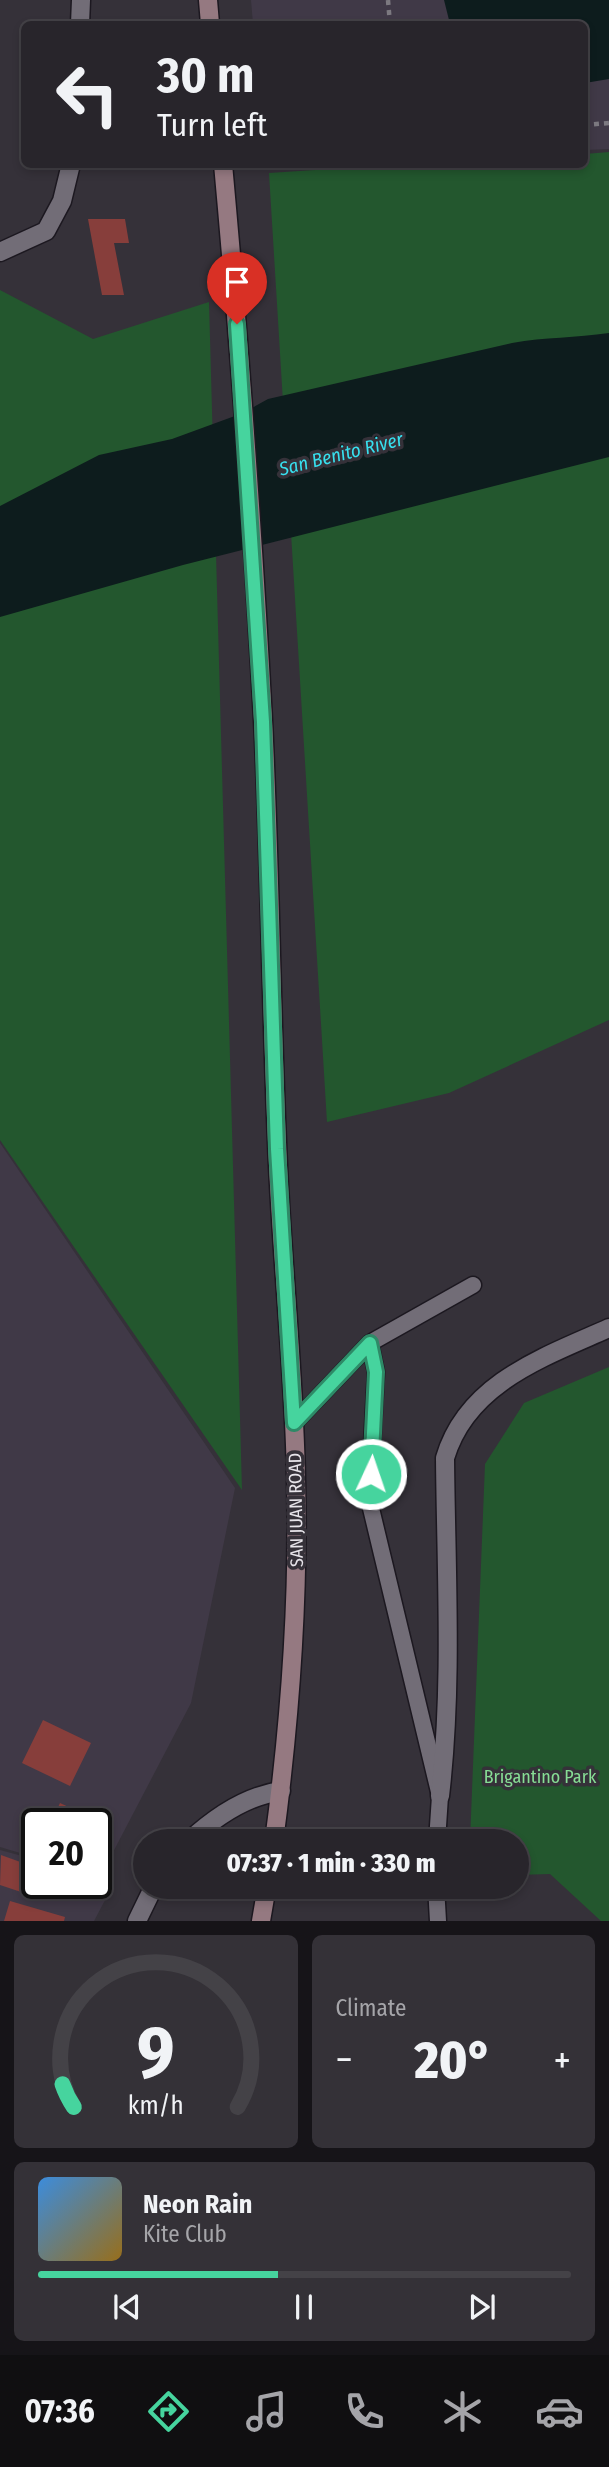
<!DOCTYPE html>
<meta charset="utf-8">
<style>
body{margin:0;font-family:"Fira Sans Condensed",sans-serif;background:#343137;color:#f1f3f6;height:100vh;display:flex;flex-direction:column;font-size:26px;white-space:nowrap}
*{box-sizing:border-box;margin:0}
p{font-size:23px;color:#a5a5a9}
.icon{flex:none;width:38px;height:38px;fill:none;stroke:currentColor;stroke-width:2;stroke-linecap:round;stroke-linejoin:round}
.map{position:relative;height:1921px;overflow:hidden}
.drawer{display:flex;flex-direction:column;gap:14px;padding:14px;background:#161418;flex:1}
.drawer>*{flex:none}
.banner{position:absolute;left:21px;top:21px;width:567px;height:147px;border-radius:10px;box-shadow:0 4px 10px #0003,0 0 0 2px #444247;background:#28252b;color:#f1f3f6;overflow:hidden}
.speed{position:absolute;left:21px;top:1808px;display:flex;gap:14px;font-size:35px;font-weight:700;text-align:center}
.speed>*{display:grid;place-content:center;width:91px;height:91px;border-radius:50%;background:#28252b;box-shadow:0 4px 10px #0003,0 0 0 2px #444247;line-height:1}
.speed .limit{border:4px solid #111;border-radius:10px;background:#fff;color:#111}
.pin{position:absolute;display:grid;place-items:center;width:60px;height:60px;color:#fff;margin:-72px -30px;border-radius:50% 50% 50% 0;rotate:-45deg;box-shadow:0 0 7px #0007}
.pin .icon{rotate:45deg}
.me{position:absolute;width:77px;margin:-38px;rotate:3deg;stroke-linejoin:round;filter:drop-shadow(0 0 5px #0008)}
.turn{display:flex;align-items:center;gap:24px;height:147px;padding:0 21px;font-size:32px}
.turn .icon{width:91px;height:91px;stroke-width:2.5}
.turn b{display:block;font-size:49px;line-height:60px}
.big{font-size:52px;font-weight:800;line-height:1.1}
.drawer .tile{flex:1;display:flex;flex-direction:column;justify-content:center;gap:10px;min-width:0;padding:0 24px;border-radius:10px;background:#343137}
.drawer .dial{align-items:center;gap:0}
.dial svg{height:182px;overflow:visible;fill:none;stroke:#444247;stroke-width:7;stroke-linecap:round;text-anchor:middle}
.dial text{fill:#f1f3f6;stroke:none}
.song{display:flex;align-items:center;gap:21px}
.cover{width:84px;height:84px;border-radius:10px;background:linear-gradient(135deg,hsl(210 70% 55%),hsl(40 70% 35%))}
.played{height:7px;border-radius:4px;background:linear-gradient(90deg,#46d49e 45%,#444247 45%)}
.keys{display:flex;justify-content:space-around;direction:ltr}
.heat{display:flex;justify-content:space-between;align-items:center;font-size:38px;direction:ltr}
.drawer .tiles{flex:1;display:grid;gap:14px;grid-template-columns:1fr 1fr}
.tile:last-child{grid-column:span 2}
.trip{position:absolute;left:133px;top:1829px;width:396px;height:70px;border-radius:35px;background:#28252b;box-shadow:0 4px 10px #0003,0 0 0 2px #444247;font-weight:800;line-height:70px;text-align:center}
.menu{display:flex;height:112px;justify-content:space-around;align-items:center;background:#100f11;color:#a5a5a9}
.menu .icon{width:49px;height:49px}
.menu .on{color:#46d49e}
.menu b{font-size:32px;color:#f1f3f6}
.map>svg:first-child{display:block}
.built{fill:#403947}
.green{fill:#23572e}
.water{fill:#0d1c1d}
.building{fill:#873e3b}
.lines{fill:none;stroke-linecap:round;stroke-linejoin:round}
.service-casing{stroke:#1c1820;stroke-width:19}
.minor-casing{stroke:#1c1820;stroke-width:21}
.secondary-casing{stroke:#1c1820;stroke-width:21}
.path{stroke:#7c7980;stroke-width:4.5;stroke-dasharray:5 5;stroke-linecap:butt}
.service{stroke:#726d77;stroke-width:16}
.minor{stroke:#726d77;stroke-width:18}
.secondary{stroke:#957981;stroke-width:18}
.route-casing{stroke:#2e8a67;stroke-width:18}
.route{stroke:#46d49e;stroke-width:12}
.labels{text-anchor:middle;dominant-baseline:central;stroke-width:7;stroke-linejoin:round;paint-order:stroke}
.street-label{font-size:18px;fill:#e7e4ea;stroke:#353139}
.park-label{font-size:18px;fill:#87dd95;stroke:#353139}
.water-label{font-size:19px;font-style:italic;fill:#37e0ef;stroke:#353139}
</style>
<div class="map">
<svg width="609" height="1921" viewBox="0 0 609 1921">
<rect width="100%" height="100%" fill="#353139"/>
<path class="built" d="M251 0H609V149L585 150 584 24H253Z
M0 1143 235 1488 191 1703 100 1877 96 1876V1824H37V1858L0 1847Z
M0 1850 37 1860V1883H96V1878L114 1883 94 1921H0Z"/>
<path class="green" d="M609 152V1020L449 1093 327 1122 269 173 406 164H584L585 154Z
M0 290 93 339 209 302 242 1490 0 1140Z
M609 1367V1921H601L550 1874 516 1875V1841H470L485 1464 524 1403Z"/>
<path class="water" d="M444 0H609V79L585 83 584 24H450Z
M609 333V457L183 565 0 617V506L99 455 172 439 243 413 268 399 512 343C545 337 576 338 609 333Z"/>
<path class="building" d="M88 219H125L129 243H114L124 295H102Z
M43 1720 91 1743 70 1786 22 1763Z
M60 1803 88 1816 85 1824H50Z
M1 1855 37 1868V1883H51L45 1900 0 1885Z
M10 1901 65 1917 64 1921H4Z"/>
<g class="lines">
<g class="service-casing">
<path id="service" d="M370 1343 376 1372 369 1500 440 1796 437 1841
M294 1423 370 1343 473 1285
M436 1886 438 1921"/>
</g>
<g class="minor-casing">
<path id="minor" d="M80 24 81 0
M0 252 46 231 62 201 71 164
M440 1796C453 1684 446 1571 445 1458 467 1383 544 1357 609 1328
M189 1841C215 1817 245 1796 281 1791
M137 1921 154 1886"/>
</g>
<g class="secondary-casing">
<path id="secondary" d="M208 0 210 24
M223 164C240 349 253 535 263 720 270 861 271 1002 277 1142 281 1255 294 1366 296 1479 299 1600 290 1721 274 1841
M261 1921 267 1886"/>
</g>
<path class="path" d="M388 0 390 24
M584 125 609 123"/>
<use href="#service" class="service"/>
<use href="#minor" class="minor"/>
<use href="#secondary" class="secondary"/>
</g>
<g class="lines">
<g class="route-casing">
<path id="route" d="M237 324 263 722 277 1149 294 1423 370 1343 376 1372 371 1474"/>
</g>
<use href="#route" class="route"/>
</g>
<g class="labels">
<g class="street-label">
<text transform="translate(296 1510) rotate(-91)">SAN JUAN ROAD</text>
</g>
<g class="park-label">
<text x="540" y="1777">Brigantino Park</text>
</g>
<g class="water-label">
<text transform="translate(341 454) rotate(-14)">San Benito River</text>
</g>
</g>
</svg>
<div class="speed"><div class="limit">20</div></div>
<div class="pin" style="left:237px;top:324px;background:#d93025"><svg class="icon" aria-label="arrive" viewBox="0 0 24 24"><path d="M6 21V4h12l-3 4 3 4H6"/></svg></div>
<svg class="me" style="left:371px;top:1474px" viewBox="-20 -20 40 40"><circle r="17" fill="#46d49e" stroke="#fff" stroke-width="3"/><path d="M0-11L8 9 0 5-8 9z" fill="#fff"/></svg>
<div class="trip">07:37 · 1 min · 330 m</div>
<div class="banner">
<div class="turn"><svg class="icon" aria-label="left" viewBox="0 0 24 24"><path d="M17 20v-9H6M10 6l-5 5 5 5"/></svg><div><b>30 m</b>Turn left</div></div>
</div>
</div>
<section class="drawer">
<div class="tiles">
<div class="tile dial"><svg viewBox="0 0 100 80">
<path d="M14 69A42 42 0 1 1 86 69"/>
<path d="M14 69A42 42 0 0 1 9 59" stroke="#46d49e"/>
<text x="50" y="56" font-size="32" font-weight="700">9</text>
<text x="50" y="72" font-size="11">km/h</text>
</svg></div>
<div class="tile"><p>Climate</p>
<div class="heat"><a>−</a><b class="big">20°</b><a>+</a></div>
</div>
<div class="tile">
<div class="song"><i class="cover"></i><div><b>Neon Rain</b><p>Kite Club</p></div></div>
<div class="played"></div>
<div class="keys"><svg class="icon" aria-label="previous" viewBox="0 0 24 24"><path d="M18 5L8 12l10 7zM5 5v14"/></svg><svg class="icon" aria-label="pause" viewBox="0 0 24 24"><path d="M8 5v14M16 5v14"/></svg><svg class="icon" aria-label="next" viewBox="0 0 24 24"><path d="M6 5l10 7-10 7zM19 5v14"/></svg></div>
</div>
</div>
</section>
<nav class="menu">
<b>07:36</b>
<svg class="icon on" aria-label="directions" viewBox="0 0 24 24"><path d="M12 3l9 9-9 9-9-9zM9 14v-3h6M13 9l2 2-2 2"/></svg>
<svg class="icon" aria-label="music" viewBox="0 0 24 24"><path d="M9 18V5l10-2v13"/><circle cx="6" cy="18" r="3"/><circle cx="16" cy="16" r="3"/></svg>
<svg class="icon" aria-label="phone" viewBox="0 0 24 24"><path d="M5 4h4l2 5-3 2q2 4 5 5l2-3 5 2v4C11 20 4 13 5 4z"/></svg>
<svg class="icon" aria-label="climate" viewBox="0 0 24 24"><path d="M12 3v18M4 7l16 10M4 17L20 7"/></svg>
<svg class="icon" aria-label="car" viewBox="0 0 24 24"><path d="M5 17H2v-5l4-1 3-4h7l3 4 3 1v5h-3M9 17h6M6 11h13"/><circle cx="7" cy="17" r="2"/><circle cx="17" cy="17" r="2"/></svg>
</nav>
